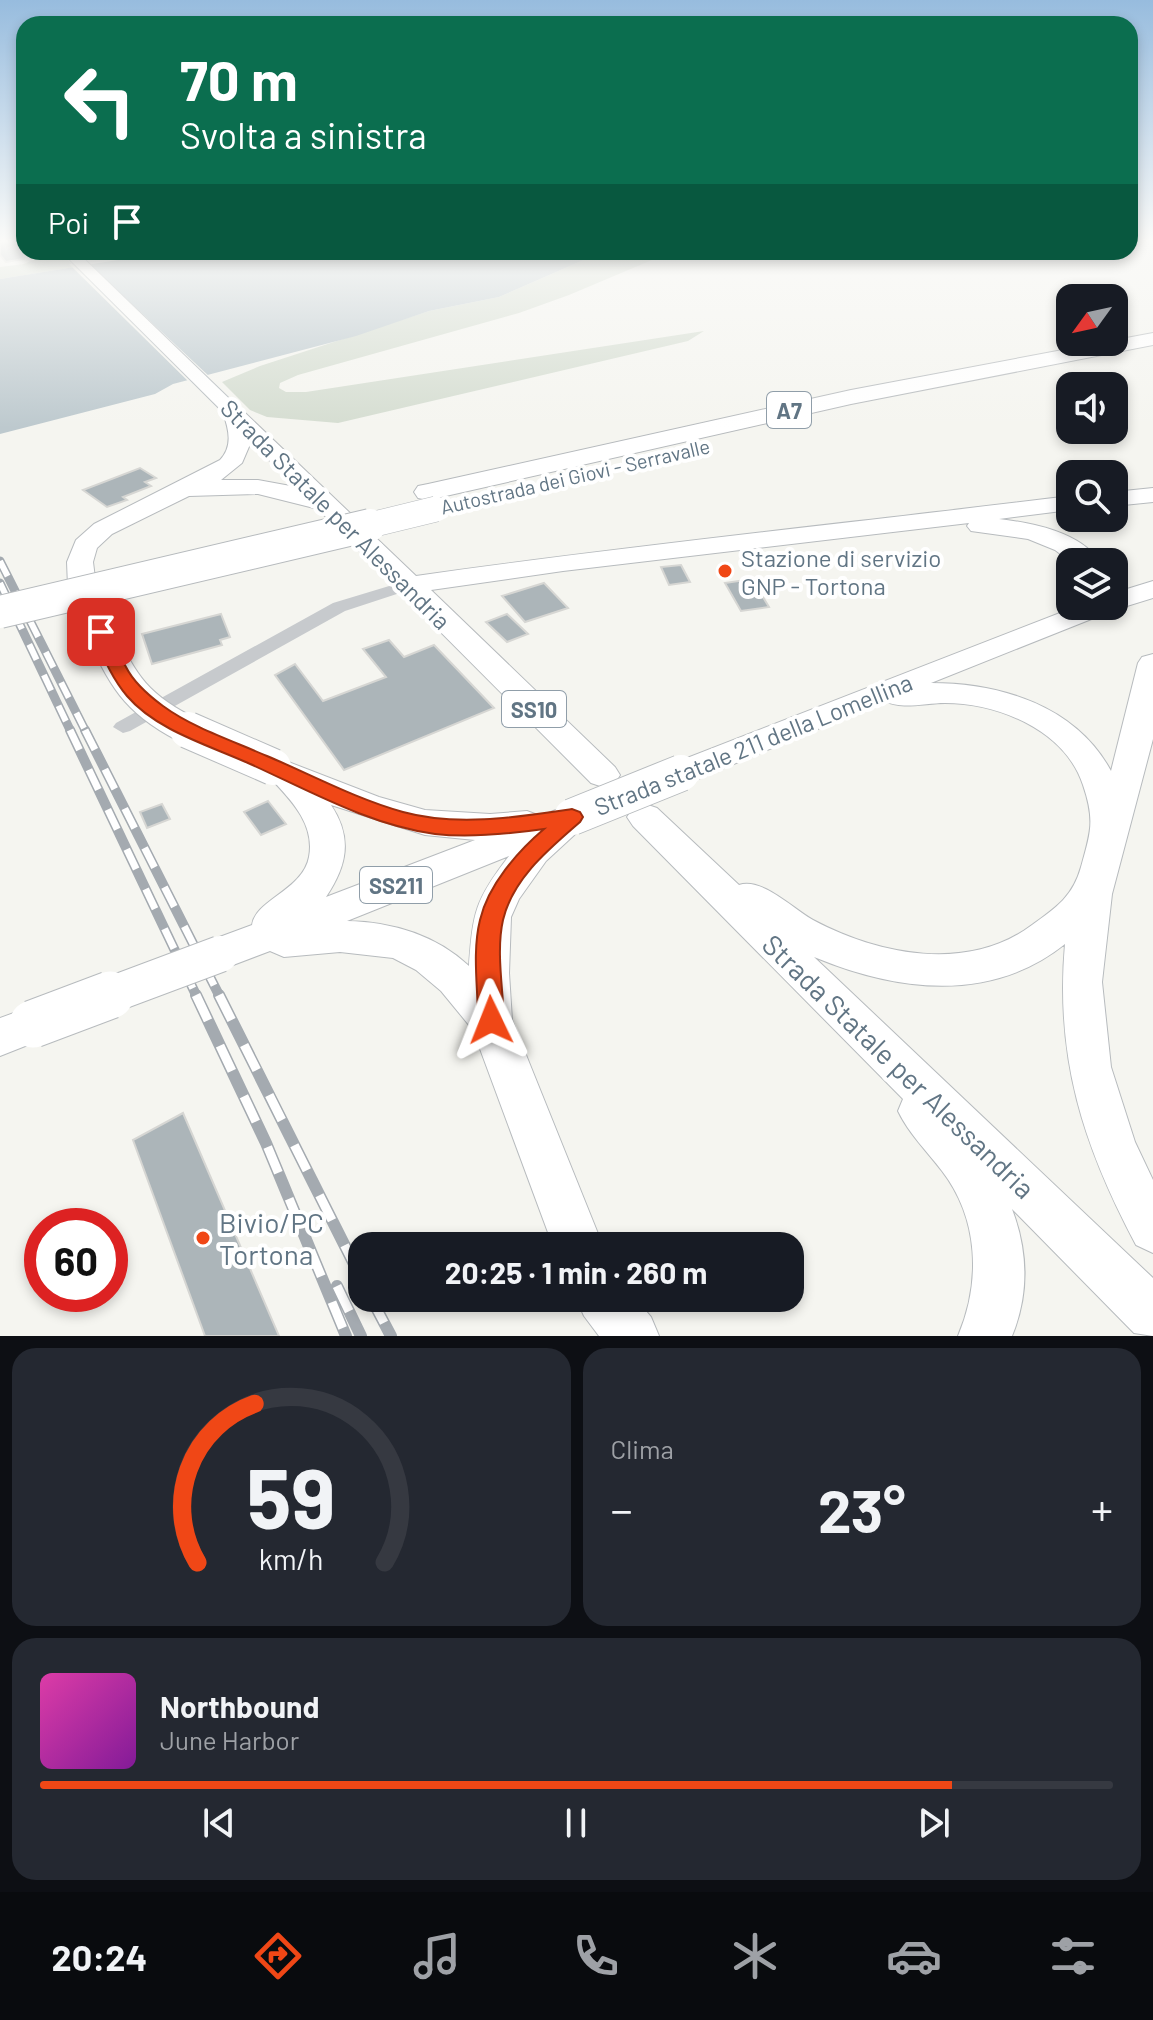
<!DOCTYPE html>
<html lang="it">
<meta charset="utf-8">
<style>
body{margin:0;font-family:Barlow,sans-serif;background:#242831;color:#f1f3f6;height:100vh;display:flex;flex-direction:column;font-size:30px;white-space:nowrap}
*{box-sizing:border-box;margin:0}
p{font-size:26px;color:#9ea1a6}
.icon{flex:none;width:44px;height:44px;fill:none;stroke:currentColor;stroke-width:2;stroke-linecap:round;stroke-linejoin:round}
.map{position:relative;height:1336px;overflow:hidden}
.drawer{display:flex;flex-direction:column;gap:12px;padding:12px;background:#0d0f14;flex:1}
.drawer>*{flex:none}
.guide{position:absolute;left:16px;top:16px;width:1122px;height:244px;border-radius:24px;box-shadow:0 4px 12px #0003;background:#0b6e4f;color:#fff;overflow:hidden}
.needle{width:52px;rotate:237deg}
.tools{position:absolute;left:1056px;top:284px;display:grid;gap:16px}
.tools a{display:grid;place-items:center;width:72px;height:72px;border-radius:16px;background:#171b24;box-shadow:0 4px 12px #0003;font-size:40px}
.speed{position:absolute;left:24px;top:1208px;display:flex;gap:16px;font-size:40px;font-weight:700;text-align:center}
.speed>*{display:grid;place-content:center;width:104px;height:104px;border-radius:50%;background:#171b24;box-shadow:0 4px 12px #0003;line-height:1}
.speed .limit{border:12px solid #d22;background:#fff;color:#111}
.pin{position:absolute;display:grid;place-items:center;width:68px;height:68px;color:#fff;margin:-34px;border-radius:16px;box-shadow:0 4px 12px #0006}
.me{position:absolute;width:88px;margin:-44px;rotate:358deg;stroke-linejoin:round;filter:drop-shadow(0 0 6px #0008)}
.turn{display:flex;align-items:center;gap:28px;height:168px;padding:0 32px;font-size:36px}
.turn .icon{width:104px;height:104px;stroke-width:2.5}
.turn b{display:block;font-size:56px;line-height:68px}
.then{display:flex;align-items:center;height:76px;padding:0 32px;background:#0003;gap:16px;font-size:30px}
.big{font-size:60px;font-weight:700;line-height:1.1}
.drawer .card{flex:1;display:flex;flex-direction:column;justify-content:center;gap:12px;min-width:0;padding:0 28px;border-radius:24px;background:#242831}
.drawer .dial{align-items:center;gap:0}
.dial svg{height:208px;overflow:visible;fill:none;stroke:#363941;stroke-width:7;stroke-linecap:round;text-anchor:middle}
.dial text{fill:#f1f3f6;stroke:none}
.song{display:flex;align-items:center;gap:24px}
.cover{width:96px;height:96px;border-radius:12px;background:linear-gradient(135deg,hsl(320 70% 55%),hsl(290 70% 35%))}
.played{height:8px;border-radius:4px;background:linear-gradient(90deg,#f04716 85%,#363941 85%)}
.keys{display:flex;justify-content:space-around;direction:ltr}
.heat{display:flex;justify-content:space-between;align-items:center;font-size:44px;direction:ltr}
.drawer .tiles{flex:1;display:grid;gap:12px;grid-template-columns:1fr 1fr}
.card:last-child{grid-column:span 2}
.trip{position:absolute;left:348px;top:1232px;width:456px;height:80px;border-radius:24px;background:#171b24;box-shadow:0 4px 12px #0003;font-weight:700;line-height:80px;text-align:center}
.tab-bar{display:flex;height:128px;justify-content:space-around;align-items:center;background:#090b0e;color:#9ea1a6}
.tab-bar .icon{width:56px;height:56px}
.tab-bar .active{color:#f04716}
.tab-bar b{font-size:36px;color:#f1f3f6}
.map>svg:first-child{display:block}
.green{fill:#d5ddd1}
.water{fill:#bdc9ce}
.pier{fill:#f5f5f0}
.building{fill:#acb5b9;stroke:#d6d6d3;stroke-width:2}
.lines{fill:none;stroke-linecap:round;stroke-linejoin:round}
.secondary-casing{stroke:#b6bcc0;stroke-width:2}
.primary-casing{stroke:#b7bbbe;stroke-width:2}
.highway-casing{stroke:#b6babd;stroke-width:2}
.street{fill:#c7cacd;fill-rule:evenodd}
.secondary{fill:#fff;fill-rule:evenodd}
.primary{fill:#fff;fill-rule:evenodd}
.highway{fill:#fff;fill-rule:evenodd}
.rail-far2-casing{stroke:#a4aab0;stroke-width:9}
.rail-far1-casing{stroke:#a4aab0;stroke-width:10}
.rail-casing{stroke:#a4aab0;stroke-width:12}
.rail-far2{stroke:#fff;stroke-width:6;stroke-dasharray:17;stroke-linecap:butt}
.rail-far1{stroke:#fff;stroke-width:7;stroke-dasharray:22;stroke-linecap:butt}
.rail{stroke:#fff;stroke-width:9;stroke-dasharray:28;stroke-linecap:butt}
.primary-bridge-far2-casing{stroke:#b7bbbe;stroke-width:30;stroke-linecap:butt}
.primary-bridge-far1-casing{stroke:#b7bbbe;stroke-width:38;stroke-linecap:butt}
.primary-bridge-casing{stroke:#b7bbbe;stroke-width:49;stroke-linecap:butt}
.highway-bridge-far1-casing{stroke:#b6babd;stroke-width:26;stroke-linecap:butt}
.highway-bridge-casing{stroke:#b6babd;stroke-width:34;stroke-linecap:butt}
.primary-bridge-far2{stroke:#fff;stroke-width:28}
.primary-bridge-far1{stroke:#fff;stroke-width:36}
.primary-bridge{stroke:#fff;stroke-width:47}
.highway-bridge-far1{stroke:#fff;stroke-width:25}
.highway-bridge{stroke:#fff;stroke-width:32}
.route{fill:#f04716;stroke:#9c2e0e;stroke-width:2}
.poi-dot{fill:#f04716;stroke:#fff;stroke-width:3}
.labels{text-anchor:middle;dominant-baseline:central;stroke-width:8;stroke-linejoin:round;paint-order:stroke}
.far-street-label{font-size:20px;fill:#617584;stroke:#fff}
.shield{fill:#fff;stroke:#909ea9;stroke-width:2}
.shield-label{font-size:22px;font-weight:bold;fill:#617584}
.street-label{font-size:24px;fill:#617584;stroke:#fff}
.poi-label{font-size:24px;fill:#617584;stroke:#fff;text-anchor:start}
.near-street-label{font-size:28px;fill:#617584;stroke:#fff}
.near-poi-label{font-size:28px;fill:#617584;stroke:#fff;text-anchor:start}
</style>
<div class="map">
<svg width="1153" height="1336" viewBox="0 0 1153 1336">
<rect width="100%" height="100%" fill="#f5f5f0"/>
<path class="green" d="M602 252H671L569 295 519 313 298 375 280 383 279 388 286 392H306L704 331 688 341 338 423 267 417 250 410 222 382 260 366 429 311 499 297Z
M45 255 51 260 66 258 75 267 0 279V267L24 264Z"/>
<path class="water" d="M167 252H602L499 297 429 311 356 336 173 384 155 394 0 434V279Z"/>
<path class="pier" d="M86 261 211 378 191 384 69 264Z"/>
<path class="building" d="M24 240V259L6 262 0 255V244Z
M140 468 156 478 145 482 151 486 123 497 127 500 107 507 83 490Z
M681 565 690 582 669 585 661 567Z
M752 579 769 607 741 611 725 583Z
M544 583 568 608 525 622 502 596Z
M221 614 230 637 220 640 222 645 152 664 142 634Z
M507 614 528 634 507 642 486 622Z
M389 640 404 657 434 645 494 708 344 770 275 675 295 664 323 701 386 677 363 649Z
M268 801 286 824 261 835 244 812Z
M162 804 170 819 147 828 140 812Z
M183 1113 279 1336H205L133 1140Z"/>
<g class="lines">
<g class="secondary-casing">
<path id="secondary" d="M62 252H77L240 409 243 413 240 417H228Z"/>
</g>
<g class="primary-casing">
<path id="primary" d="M234 407 241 409 416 576C633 545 852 523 1070 496V510L999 519C1033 523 1080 532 1100 562H1071L1055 550 1028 539 971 531 967 526 969 523 563 571 431 590 615 767 620 775 615 783 603 787 591 783 318 509 258 494 189 496 112 534 97 548 93 562 96 586 115 632 111 638 101 641 91 638 68 586 67 562 76 540 94 524 220 460C233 446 229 430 223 413ZM251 442 296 487 258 480H221L242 463Z
M1153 488V502L1114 506V492Z
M1153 581V598L1114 610 931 683C1001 683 1076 706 1111 771L1138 663 1142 657 1153 654V739L1112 894 1102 982 1111 1067 1135 1142 1153 1180V1253L1136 1245C1083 1145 1055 1058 1065 944 990 1004 896 991 814 957L1153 1278V1336L1134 1333 1012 1209C1028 1251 1029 1295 1012 1336H958C981 1282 979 1219 942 1171 927 1151 909 1134 898 1111L903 1099 633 826 627 817 633 808 645 804 657 808 739 885C762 877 793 909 813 920 879 955 968 973 1032 925 1057 907 1073 896 1081 867 1091 832 1095 820 1083 785 1065 730 998 703 945 703 926 703 901 710 885 701L693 781 681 785 669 781 664 773 669 765 1078 606H1114V593Z
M273 756 379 797 425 810 490 814 527 811 540 816 572 804 584 808 590 817 584 826 546 861 519 899 511 917 509 973 512 1020 603 1246H553L473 1030 441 991 416 970 393 958 340 952 284 957 270 951 220 970 206 966 200 954 206 942 252 925C255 900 303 890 309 857 315 826 293 802 274 782 269 776 261 776 256 767L261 759ZM331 805 425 835 475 840 326 897C347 866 353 838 331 805ZM509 856C475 900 473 912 469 966 436 935 392 922 347 921Z
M33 1006 48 1011 54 1024 48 1037 0 1056V1018Z
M576 1298H635L651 1317 659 1336H599L584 1316Z"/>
</g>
<g class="highway-casing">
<path id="highway" d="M1153 333V345L851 404 428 500 418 498 414 492 418 486 428 484 851 390Z"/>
</g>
<path class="street" d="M409 580 415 582 417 585 415 588 345 611 130 731 123 733 113 727 116 723 333 603Z"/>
<use href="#secondary" class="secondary"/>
<use href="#primary" class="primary"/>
<use href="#highway" class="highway"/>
<g class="rail-far2-casing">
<path id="rail-far2" d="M0 561 86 732
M0 583 71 732"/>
</g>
<g class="rail-far1-casing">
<path id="rail-far1" d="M70 730 197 997
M85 730 220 997"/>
</g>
<g class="rail-casing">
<path id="rail" d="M196 995 266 1143 346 1336
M219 995 362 1280
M337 1286 361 1336
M371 1298 391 1336"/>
</g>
<use href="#rail-far2" class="rail-far2"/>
<use href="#rail-far1" class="rail-far1"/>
<use href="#rail" class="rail"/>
<g class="primary-bridge-far2-casing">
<path id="primary-bridge-far2" d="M101 632C122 683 141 708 192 732"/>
</g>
<g class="primary-bridge-far1-casing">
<path id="primary-bridge-far1" d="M188 730 273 767
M572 817 681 773
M105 997 220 954"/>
</g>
<g class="primary-bridge-casing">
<path id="primary-bridge" d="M33 1024 110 995"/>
</g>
<g class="highway-bridge-far1-casing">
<path id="highway-bridge-far1" d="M362 527 436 509"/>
</g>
<g class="highway-bridge-casing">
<path id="highway-bridge" d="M0 612 370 525"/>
</g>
<use href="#primary-bridge-far2" class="primary-bridge-far2"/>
<use href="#primary-bridge-far1" class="primary-bridge-far1"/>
<use href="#primary-bridge" class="primary-bridge"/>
<use href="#highway-bridge-far1" class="highway-bridge-far1"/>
<use href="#highway-bridge" class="highway-bridge"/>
</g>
<linearGradient id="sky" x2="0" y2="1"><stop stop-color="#97bcde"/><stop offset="0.56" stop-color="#fafaf8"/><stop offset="1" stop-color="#fafaf8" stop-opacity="0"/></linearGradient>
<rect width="1153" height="428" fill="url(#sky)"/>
<path class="route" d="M101 627C115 630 119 655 126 667 134 683 148 695 163 706 193 728 233 741 267 756 312 775 356 799 403 812 457 827 518 817 572 809L580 812 583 817 580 822C549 849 513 878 503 920 496 951 503 988 504 1020L500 1028 491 1031 482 1028 478 1020C478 988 472 952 480 920 488 885 518 851 544 829 509 834 470 838 435 834 369 825 308 790 248 763 208 745 156 730 127 696 111 677 102 654 92 632Z"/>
<g class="poi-dot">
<circle cx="725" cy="571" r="8"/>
<circle cx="203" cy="1238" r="8"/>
</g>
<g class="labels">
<g class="far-street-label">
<text transform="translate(575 476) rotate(-13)">Autostrada dei Giovi - Serravalle</text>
</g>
<g class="shield">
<rect x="767" y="392" width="44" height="36" rx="6"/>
<rect x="502" y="691" width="64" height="36" rx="6"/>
<rect x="360" y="867" width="72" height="36" rx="6"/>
</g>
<g class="shield-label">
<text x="789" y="410">A7</text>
<text x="534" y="709">SS10</text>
<text x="396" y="885">SS211</text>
</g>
<g class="street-label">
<text transform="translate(336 514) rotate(45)">Strada Statale per Alessandria</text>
<text transform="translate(753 744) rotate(-22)">Strada statale 211 della Lomellina</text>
</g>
<g class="poi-label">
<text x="741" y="557">Stazione di servizio<tspan x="741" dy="28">GNP - Tortona</tspan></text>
</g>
<g class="near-street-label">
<text transform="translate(899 1066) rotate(44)">Strada Statale per Alessandria</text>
</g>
<g class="near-poi-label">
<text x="219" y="1222">Bivio/PC<tspan x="219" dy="32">Tortona</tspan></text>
</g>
</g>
</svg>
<div class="tools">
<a><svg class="needle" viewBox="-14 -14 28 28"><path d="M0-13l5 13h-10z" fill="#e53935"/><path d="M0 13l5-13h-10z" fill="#9ea1a6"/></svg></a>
<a><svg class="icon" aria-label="sound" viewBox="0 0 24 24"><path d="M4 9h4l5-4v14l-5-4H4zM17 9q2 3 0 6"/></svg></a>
<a><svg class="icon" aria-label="search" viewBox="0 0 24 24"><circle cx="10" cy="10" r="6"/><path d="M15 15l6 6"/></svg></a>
<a><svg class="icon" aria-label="layers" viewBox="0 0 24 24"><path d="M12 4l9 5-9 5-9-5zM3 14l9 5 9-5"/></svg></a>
</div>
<div class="speed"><div class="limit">60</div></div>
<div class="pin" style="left:101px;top:632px;background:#d93025"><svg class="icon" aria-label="arrive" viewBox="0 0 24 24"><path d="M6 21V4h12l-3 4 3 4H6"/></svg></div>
<svg class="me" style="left:491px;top:1020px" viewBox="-20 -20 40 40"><path d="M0-17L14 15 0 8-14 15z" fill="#f04716" stroke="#fff" stroke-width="4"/></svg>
<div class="trip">20:25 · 1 min · 260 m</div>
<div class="guide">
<div class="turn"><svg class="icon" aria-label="left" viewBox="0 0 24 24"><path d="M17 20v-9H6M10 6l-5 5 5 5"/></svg><div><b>70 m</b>Svolta a sinistra</div></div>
<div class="then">Poi<svg class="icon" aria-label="arrive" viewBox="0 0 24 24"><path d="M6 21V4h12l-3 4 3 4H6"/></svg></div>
</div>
</div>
<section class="drawer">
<div class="tiles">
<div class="card dial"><svg viewBox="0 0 100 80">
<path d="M14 69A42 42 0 1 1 86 69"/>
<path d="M14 69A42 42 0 0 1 36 8" stroke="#f04716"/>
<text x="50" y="56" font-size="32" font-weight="700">59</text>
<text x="50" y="72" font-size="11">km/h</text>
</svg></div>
<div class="card"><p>Clima</p>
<div class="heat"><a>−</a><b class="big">23°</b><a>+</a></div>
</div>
<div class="card">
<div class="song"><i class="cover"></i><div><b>Northbound</b><p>June Harbor</p></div></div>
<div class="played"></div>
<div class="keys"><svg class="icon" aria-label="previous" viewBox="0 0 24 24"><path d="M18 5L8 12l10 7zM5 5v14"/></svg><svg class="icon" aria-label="pause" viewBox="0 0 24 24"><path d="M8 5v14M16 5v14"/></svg><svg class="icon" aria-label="next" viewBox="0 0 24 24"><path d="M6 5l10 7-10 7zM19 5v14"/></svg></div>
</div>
</div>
</section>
<nav class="tab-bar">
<b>20:24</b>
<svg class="icon active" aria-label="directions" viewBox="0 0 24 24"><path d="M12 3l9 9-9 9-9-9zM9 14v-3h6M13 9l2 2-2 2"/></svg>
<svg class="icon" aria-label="music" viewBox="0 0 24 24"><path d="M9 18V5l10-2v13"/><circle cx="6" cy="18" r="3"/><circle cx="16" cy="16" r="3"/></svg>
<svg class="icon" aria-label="phone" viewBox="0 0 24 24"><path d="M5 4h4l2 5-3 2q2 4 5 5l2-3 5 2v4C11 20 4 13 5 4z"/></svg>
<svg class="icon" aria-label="climate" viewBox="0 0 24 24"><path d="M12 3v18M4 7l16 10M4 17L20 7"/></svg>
<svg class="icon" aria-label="car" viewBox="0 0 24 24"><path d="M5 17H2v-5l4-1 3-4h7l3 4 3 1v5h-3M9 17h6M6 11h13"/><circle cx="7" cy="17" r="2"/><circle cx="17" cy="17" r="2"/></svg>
<svg class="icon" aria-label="filters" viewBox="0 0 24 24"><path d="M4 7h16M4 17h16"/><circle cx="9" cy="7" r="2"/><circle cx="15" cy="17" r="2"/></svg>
</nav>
